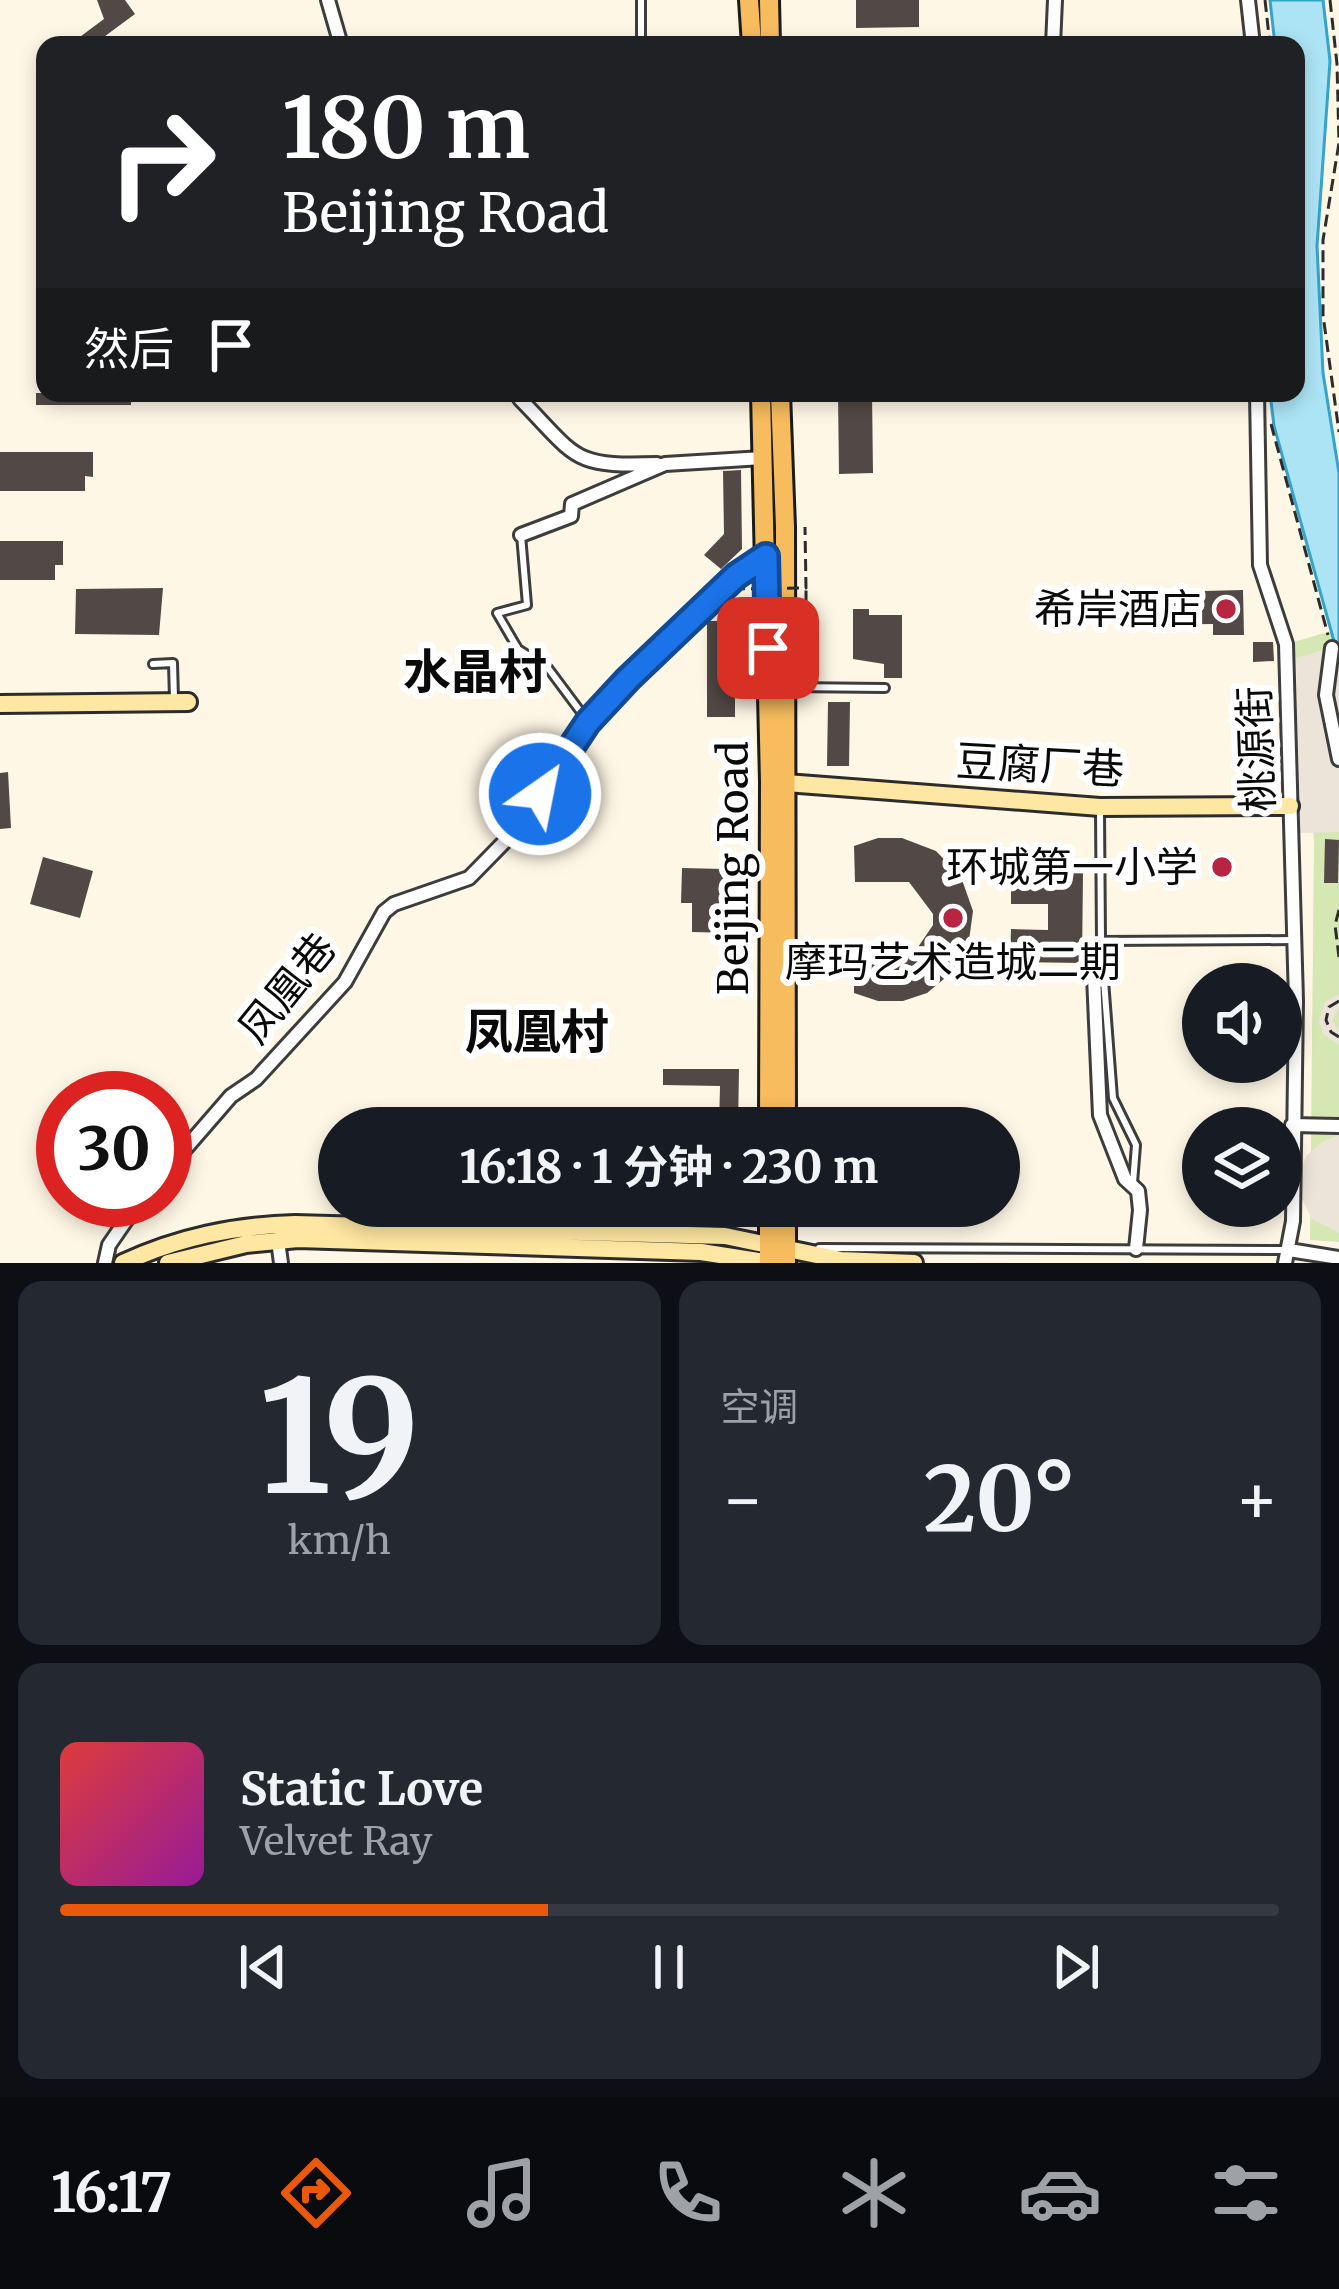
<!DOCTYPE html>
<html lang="zh">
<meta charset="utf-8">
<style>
body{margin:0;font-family:Merriweather,"Noto Sans SC",serif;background:#242831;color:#f1f3f6;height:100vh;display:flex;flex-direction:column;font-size:45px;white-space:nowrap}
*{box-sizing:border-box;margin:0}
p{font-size:39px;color:#9ea1a6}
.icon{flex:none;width:66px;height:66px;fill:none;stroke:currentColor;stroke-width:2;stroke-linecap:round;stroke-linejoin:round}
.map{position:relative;height:1263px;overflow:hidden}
.panel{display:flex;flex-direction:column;gap:18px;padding:18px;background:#0d0f14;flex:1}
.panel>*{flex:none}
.banner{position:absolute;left:36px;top:36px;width:1269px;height:366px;border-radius:24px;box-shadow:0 6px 18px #0003;background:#202124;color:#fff;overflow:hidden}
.controls{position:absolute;left:1182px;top:963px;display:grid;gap:24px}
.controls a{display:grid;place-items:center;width:120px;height:120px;border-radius:50%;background:#171b24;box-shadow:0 6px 18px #0003;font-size:60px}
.speed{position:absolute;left:36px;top:1071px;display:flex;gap:24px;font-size:60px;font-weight:700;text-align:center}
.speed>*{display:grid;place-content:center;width:156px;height:156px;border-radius:50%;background:#171b24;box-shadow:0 6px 18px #0003;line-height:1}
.speed .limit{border:18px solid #d22;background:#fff;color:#111}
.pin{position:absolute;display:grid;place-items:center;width:102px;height:102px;color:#fff;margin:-51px;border-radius:24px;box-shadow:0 6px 18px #0006}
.me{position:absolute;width:132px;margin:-66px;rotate:33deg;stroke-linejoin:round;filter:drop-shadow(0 0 9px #0008)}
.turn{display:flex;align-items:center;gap:42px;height:252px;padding:0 48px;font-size:54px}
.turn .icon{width:156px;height:156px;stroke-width:2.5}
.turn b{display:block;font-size:84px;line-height:102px}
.then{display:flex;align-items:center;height:114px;padding:0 48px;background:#0003;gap:24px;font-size:45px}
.big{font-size:90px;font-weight:700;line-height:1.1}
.panel .widget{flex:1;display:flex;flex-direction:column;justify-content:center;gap:18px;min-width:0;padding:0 42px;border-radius:24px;background:#242831}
.panel .dial{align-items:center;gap:0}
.dial b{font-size:156px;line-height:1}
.song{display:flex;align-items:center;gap:36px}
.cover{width:144px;height:144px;border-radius:18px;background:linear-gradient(135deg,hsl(0 70% 55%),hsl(300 70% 35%))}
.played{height:12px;border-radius:6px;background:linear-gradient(90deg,#ea580c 40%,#363941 40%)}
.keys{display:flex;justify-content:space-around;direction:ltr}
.heat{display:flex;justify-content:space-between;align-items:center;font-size:66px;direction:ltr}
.panel .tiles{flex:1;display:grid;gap:18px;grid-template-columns:1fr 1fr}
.widget:last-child{grid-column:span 2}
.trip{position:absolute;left:318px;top:1107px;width:702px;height:120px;border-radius:60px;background:#171b24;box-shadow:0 6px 18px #0003;font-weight:700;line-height:120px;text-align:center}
.tab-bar{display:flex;height:192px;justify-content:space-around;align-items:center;background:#090b0e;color:#9ea1a6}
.tab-bar .icon{width:84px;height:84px}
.tab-bar .selected{color:#ea580c}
.tab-bar b{font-size:54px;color:#f1f3f6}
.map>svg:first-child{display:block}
.green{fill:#d5e7b2}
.plaza{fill:#ece4d8}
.water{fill:#ace4f5;stroke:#34a4cb;stroke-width:3}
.building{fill:#524946}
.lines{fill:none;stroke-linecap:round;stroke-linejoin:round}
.lane-casing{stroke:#3d3d3d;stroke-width:12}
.street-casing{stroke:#3d3d3d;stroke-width:18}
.secondary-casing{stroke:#2c2c2c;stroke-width:22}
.primary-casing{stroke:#1b1b1b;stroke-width:24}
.path{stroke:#2c2c2c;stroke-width:3;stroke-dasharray:12 6;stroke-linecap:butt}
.lane{stroke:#fff;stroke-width:6}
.street{stroke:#fff;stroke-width:12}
.secondary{stroke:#fee7a2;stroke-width:16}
.primary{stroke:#f7bc5e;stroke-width:18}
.path-bridge{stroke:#2c2c2c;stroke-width:3;stroke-dasharray:12 6;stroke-linecap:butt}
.route-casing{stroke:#114b97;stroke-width:30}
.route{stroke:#1a73e8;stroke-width:21}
.poi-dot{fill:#b72540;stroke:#fff;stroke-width:4.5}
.labels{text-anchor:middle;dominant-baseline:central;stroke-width:12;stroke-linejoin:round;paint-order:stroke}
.poi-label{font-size:42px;fill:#0a0a0a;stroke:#fff;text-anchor:end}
.street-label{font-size:42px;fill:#0a0a0a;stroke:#fff}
.quarter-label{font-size:48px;font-weight:bold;fill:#0a0a0a;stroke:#fff}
</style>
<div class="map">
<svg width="1339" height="1263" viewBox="0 0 1339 1263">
<rect width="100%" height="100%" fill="#fff7e6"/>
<path class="green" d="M1331 631 1339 659V1242L1310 1240 1314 841 1294 642Z"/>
<path class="plaza" d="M1334 647 1339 664V832L1300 833 1296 658Z
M1339 994V1007L1332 1020 1339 1031V1045L1323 1034 1319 1021 1325 1002Z
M1339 1135V1233L1312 1219 1299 1193V1173L1307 1155 1322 1142Z"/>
<path class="water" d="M1270 0H1323L1330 61 1317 246 1323 373 1339 473V659L1274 426 1270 393H1296V45H1275Z"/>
<path class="building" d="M97 0H125L135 14 93 45H69L104 19Z
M856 0H919V27L856 28Z
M36 393H131V405H36Z
M838 393H872L873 473 839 474Z
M0 452H93V477L85 476V491H0Z
M741 470 742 549 721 569 704 555 724 534 723 471Z
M0 541H63V565H55V580H0Z
M163 588 159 635 75 634 76 589Z
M1243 590 1244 635H1213V624L1127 625 1126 593Z
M853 609H869V615H902V678H884V664L853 659Z
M707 621H735V717H707Z
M1253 642H1273L1274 661 1253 662Z
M828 702H850L849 766H827Z
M8 772 11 828 0 829V773Z
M878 838H902L936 851 961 877 973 911 968 948 956 969 927 993 903 1001H878L854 993V956H912L933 925V914L909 882H855L854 846Z
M1325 839 1339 840 1338 883H1324Z
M43 857 93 871 80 918 30 904Z
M682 868 725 869V878H733L732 933 692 932V903H681Z
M1011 871 1083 872 1082 963 1010 962 1011 929 1048 930V904H1011Z
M663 1069H739L738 1128H719L720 1086 663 1085Z"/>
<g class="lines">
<g class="lane-casing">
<path id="lane" d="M641 0V45
M521 535 527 605 497 613 518 649 548 668 586 719
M153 664 173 663 174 699
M789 687 885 688
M1100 812 1101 941 1113 1098 1136 1145 1133 1183
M1101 941 1295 940
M819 1248 1285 1250"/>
</g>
<g class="street-casing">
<path id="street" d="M328 0 341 45
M1248 0 1253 45
M1053 45 1055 0
M1257 393 1260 565 1286 644 1296 1001 1293 1221 1285 1263
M520 399C578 458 571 467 657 464
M521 535 571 516 572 504 665 464 763 458
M1332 648 1326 695 1339 759
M1094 976 1100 1115 1125 1179 1138 1191 1140 1210 1136 1249
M1292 1125 1339 1126
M165 1172 231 1096 256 1079 345 982 384 912 394 904 469 878 516 830 588 721 736 576 765 557
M278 1241 281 1263
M1289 1250 1339 1258
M105 1263 109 1245 140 1200"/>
</g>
<g class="secondary-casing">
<path id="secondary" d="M0 704 188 702
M786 783 1100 807 1290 806
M123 1263C179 1237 234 1226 295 1224L725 1236 841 1260 914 1263
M168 1263 246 1244 298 1239 701 1252 771 1263"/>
</g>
<g class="primary-casing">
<path id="primary" d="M749 0 752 45
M769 0 770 45
M761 393 770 782 769 1128
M780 393 785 527 786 1128
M769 1206V1263
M786 1206V1263"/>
</g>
<path class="path" d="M1265 0 1270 45
M1330 0 1337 64 1339 143 1323 240V315L1339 432
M1271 424 1328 635
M800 636 806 630V588
M1339 910 1335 925 1339 957
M1339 1001 1329 1007 1326 1020 1331 1032 1339 1037"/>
<use href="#lane" class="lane"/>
<use href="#street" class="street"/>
<use href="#secondary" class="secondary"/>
<use href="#primary" class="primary"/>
<path class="path-bridge" d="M733 589 806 588 805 527"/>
</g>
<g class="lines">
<g class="route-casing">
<path id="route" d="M540 794 588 722 628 679 736 576 766 556 768 648"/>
</g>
<use href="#route" class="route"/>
</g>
<g class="poi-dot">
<circle cx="1226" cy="609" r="12"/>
<circle cx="1222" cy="867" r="12"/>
<circle cx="953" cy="918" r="12"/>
</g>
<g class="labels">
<g class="poi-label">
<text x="1202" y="609">希岸酒店</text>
<text x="1198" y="867">环城第一小学</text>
<text x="953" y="962" text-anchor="middle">摩玛艺术造城二期</text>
</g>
<g class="street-label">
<text transform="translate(1256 749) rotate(-92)">桃源街</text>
<text transform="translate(1040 765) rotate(3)">豆腐厂巷</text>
<text transform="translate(733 868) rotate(-90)">Beijing Road</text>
<text transform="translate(287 988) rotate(-51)">凤凰巷</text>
</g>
<g class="quarter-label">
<text x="475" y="672">水晶村</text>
<text x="537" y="1032">凤凰村</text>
</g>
</g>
</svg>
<div class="controls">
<a><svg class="icon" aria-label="sound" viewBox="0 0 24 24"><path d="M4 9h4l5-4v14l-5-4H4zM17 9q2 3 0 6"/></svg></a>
<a><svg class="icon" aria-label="layers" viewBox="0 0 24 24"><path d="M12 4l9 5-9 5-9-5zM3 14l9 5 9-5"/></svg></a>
</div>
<div class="speed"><div class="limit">30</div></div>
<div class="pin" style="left:768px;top:648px;background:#d93025"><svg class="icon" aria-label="arrive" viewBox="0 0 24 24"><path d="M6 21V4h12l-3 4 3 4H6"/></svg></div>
<svg class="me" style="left:540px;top:794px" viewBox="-20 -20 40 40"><circle r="17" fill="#1a73e8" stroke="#fff" stroke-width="3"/><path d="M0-11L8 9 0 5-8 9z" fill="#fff"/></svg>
<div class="trip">16:18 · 1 分钟 · 230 m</div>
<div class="banner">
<div class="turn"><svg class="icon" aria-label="right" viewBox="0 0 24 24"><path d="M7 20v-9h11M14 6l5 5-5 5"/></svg><div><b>180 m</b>Beijing Road</div></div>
<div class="then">然后<svg class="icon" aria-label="arrive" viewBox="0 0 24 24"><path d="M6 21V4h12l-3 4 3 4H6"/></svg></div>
</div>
</div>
<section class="panel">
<div class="tiles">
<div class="widget dial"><b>19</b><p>km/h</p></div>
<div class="widget"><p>空调</p>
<div class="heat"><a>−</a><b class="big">20°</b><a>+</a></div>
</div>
<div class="widget">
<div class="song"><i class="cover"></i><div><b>Static Love</b><p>Velvet Ray</p></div></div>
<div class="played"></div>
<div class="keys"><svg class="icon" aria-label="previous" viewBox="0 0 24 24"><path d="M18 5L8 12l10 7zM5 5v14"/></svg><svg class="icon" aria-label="pause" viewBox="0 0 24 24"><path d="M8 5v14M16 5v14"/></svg><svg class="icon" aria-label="next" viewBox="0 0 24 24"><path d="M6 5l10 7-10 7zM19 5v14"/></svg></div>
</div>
</div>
</section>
<nav class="tab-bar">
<b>16:17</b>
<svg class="icon selected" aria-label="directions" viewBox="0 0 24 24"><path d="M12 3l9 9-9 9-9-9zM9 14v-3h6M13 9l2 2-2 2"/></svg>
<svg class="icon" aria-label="music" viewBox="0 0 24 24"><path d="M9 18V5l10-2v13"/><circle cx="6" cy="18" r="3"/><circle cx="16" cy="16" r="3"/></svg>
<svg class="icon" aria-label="phone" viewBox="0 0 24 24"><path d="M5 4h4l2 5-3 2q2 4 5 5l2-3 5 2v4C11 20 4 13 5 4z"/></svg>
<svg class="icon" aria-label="climate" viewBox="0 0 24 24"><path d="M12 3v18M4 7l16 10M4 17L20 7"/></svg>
<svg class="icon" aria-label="car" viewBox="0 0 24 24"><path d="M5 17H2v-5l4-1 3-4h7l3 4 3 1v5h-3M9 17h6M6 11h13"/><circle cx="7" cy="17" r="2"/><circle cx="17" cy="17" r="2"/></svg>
<svg class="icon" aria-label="filters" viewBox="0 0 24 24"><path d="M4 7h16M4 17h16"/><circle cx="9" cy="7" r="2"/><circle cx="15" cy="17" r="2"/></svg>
</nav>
